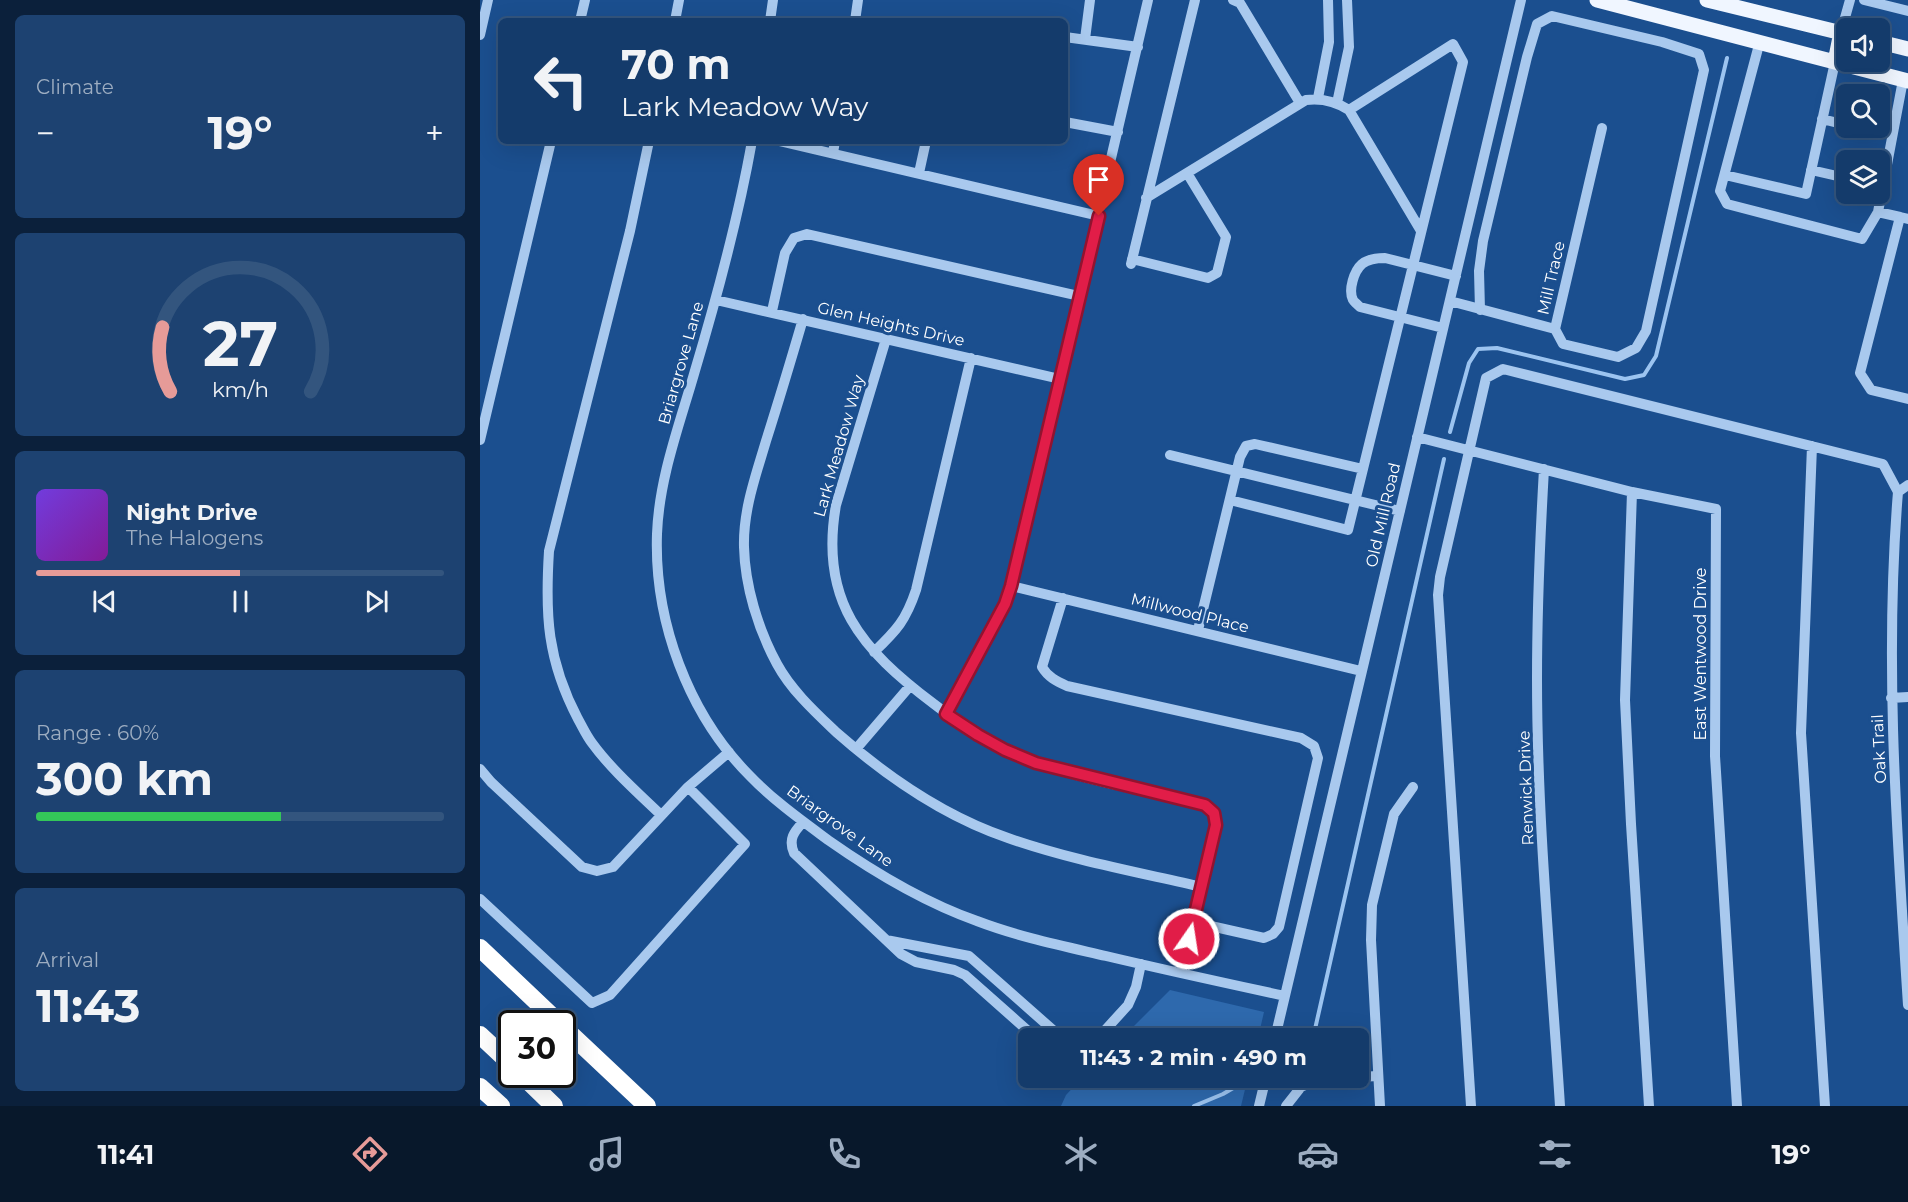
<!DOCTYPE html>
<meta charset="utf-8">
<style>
body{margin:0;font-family:Montserrat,sans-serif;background:#1d4271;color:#f1f3f6;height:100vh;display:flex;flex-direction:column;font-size:22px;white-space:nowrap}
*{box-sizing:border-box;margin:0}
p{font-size:20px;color:#9dadc1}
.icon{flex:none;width:33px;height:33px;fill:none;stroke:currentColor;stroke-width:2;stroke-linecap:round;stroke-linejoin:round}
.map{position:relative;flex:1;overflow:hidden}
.panel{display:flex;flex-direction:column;gap:15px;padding:15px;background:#0b203b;width:480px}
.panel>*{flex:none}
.guide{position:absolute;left:18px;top:18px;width:570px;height:126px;border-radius:9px;box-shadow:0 6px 24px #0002,0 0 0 2px #33557e;background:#143b6b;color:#f1f3f6;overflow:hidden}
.tools{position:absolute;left:1356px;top:18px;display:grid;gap:12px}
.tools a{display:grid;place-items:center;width:54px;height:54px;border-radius:9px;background:#143b6b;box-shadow:0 6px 24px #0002,0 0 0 2px #33557e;font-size:30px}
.speed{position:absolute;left:18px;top:1010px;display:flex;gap:12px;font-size:30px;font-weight:700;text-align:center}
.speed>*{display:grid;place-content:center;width:78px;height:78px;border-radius:50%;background:#143b6b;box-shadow:0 6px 24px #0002,0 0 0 2px #33557e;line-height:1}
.speed .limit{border:3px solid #111;border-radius:9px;background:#fff;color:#111}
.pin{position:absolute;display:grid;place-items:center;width:51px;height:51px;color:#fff;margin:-62px -26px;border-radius:50% 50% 50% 0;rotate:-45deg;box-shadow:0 0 6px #0007}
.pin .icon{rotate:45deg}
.me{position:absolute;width:66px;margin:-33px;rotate:13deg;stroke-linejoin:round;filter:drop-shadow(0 0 4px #0008)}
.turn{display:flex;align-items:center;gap:21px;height:126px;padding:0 24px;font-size:27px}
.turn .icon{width:78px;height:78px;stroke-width:2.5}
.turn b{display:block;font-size:42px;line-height:51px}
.big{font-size:45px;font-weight:700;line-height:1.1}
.panel .tile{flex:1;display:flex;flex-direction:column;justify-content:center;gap:9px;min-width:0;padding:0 21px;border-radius:9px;background:#1d4271}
.panel .dial{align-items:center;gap:0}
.dial svg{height:156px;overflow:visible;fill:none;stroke:#33557e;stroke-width:7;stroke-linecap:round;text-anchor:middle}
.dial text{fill:#f1f3f6;stroke:none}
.song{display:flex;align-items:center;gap:18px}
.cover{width:72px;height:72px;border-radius:9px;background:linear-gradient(135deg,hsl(260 70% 55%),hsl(290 70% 35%))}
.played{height:6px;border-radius:3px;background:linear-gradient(90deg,#e69b98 50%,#33557e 50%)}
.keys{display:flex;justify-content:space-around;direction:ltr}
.heat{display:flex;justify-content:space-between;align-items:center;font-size:33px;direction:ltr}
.charge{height:9px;border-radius:4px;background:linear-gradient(90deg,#34c759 60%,#33557e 0)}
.trip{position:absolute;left:538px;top:1028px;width:351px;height:60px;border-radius:9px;background:#143b6b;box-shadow:0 6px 24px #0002,0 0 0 2px #33557e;font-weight:700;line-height:60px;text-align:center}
.tab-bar{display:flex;height:96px;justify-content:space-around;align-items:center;background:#08182b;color:#9dadc1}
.tab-bar .icon{width:42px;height:42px}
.tab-bar .on{color:#e69b98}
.tab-bar b{font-size:27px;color:#f1f3f6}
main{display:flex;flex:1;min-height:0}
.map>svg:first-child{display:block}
.green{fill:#2e69ad}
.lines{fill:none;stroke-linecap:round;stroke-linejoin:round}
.stream{stroke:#9cc4f0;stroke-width:4}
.minor{stroke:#a9c9ee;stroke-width:10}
.major{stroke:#f0f6ff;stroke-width:15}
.highway{stroke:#fff;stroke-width:18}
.route-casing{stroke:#92132f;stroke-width:15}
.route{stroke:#e11d48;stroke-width:10}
.labels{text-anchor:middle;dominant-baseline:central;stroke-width:6;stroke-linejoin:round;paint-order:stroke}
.street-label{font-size:16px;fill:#fff;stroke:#1b4f8f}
</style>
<main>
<section class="panel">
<div class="tile"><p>Climate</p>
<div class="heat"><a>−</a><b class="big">19°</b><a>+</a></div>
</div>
<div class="tile dial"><svg viewBox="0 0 100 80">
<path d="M14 69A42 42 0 1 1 86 69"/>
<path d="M14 69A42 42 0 0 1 10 36" stroke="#e69b98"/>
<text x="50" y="56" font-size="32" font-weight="700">27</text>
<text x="50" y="72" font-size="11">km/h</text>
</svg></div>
<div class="tile">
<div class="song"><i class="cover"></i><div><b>Night Drive</b><p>The Halogens</p></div></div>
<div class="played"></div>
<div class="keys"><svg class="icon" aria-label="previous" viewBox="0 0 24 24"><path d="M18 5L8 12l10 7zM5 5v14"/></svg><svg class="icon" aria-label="pause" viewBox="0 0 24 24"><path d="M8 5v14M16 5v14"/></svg><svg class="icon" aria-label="next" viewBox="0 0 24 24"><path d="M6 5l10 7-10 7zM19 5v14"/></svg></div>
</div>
<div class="tile"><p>Range · 60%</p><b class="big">300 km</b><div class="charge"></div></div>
<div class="tile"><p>Arrival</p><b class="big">11:43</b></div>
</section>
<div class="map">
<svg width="1428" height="1106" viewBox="0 0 1428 1106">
<rect width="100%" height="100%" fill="#1b4f8f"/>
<path class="green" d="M690 990 784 1012 778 1038H642Z
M603 1077H768L761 1106H581L586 1095Z"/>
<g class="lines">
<path class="stream" d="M970 432 989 363 998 349 1017 348 1145 379 1164 375 1176 356 1247 58
M833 1038 964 459
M714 1106 743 1094 767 1080"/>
<path class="minor" d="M753 0 760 3 820 103
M1384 0 1428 11
M100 21 105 0
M195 21 199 0
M290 21 293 0
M375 21 378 0
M1361 32 1370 0
M0 35 8 0
M585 37 658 47
M605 39 610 0
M1280 41 1240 191 1247 204 1382 239 1398 212
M838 98 849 42 848 0
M857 103 869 47 867 0
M1342 119 1366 125
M585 122 638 132
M1378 128 1395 132
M169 141 150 231 69 551C65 615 67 660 98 719 102 726 106 735 112 743 131 769 157 792 181 815
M272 141C258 220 237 297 214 374 199 426 179 479 177 534 174 621 208 714 270 776 293 800 321 820 348 840 395 873 443 902 497 921 539 937 583 946 626 956 685 970 745 983 805 996
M299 141 619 216
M353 153 355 141
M1331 170 1366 178
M439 173 446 141
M1245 175 1326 194 1355 62
M666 198 826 100C842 98 855 101 869 110L941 231
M1420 217 1398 212 1423 80
M1428 219 1420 217 1380 373 1391 390 1428 399
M652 259 728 278 737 273 746 237 707 173
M651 264 715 0
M236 300 580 379
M970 301 1075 329 1122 128
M1000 310 999 271 1003 241 1047 57 1057 24 1072 16 1182 42 1219 54 1224 70 1166 331 1156 348 1138 357 1083 344 1075 329
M292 311 305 253 314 238 327 234 599 296
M323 319C311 360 299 400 286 441 276 475 263 510 264 547 265 586 278 629 297 664 311 690 335 712 356 732 407 777 463 816 528 838 591 860 657 872 722 887
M963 328 880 307C879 306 873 301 873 300 868 290 874 271 882 264 888 259 897 258 905 258L976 276
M406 339 356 505C339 601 381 649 454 704 485 728 518 750 556 763 611 781 669 792 725 805L734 813 736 825 701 973
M937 437 1152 492 1236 509 1235 756 1257 1106
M0 440 71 141
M1332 446 1321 733 1345 1106
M690 455 920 511
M1064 469C1060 539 1057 609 1057 679 1057 821 1071 964 1080 1106
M1152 492 1145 700 1151 824 1169 1106
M1418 492C1404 663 1417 834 1428 1005
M1418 492 1428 485
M750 500 868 530 983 62 973 44 869 110
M531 586 881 671
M583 598 562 667C568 677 576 681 587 686L821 738 834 746 838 758 799 927 793 934 784 938 713 922
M718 630 760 457 766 446 775 444 883 469
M394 652C417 630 426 620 436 590L491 358
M1411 698 1428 697
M466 714 525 604 531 586 668 0
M376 749 430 686
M0 769 11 782 102 867 117 871 133 867 208 787 249 752
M323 822C314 832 308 839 314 853L421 954 436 962 474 970 485 975 556 1038
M0 899 112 1003 130 995 265 844 208 787
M406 940 489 956 582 1038
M618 1038 648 1005 656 987 661 964
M795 1038 1041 0
M779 1106 786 1077
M806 1106 821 1087 839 1079 898 1076
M900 1106 891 940 892 905 914 814 933 787
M991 1106 958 595 960 577 1006 378 1023 369 1403 464 1418 492"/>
<path class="major" d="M1117 0 1428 81
M1227 0 1366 34
M1400 42 1428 49
M1355 62 1361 32"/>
<path class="highway" d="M0 948 79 1023
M82 1026 167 1106
M0 1035 32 1065
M41 1074 74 1106
M0 1087 21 1106"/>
</g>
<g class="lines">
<g class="route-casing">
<path id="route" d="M619 216 531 586 525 604 466 714 498 735 525 750 556 763 725 805 734 813 736 825 709 939"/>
</g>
<use href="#route" class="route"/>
</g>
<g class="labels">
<g class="street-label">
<text transform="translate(1071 278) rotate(-77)">Mill Trace</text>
<text transform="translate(411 324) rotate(13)">Glen Heights Drive</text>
<text transform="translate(201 363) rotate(-74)">Briargrove Lane</text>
<text transform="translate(359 446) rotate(-74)">Lark Meadow Way</text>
<text transform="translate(903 515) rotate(-77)">Old Mill Road</text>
<text transform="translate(710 613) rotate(14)">Millwood Place</text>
<text transform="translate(1220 654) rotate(-90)">East Wentwood Drive</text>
<text transform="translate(1399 749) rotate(-93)">Oak Trail</text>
<text transform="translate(1046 788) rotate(-92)">Renwick Drive</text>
<text transform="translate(360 826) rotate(36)">Briargrove Lane</text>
</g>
</g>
</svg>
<div class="tools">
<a><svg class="icon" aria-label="sound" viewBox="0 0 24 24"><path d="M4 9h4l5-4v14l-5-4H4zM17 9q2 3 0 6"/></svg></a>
<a><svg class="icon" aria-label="search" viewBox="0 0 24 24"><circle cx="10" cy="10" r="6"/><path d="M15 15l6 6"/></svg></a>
<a><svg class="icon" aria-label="layers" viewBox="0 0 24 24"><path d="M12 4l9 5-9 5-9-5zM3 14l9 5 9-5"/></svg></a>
</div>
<div class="speed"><div class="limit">30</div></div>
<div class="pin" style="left:619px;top:216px;background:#d93025"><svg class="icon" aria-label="arrive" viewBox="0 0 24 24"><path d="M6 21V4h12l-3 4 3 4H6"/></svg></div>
<svg class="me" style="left:709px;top:939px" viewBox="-20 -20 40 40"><circle r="17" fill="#e11d48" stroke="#fff" stroke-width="3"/><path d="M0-11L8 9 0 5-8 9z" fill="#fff"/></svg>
<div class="trip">11:43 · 2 min · 490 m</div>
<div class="guide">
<div class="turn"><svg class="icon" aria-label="left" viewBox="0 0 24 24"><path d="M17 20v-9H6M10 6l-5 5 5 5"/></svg><div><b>70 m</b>Lark Meadow Way</div></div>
</div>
</div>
</main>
<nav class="tab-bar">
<b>11:41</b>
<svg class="icon on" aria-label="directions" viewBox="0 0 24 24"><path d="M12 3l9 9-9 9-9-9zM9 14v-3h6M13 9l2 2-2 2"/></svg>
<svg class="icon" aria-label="music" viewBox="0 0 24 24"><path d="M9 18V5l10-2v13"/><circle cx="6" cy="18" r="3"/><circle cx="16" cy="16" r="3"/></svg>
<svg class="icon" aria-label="phone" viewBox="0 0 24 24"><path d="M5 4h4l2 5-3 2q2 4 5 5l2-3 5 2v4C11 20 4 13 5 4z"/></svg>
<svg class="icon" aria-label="climate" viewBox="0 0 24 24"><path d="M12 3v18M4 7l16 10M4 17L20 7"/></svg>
<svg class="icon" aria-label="car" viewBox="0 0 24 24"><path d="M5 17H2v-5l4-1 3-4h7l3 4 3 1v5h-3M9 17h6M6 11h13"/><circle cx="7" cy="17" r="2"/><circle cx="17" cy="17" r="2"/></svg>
<svg class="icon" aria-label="filters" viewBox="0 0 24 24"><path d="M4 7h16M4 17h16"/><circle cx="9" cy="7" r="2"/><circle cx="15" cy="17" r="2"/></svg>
<b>19°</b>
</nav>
